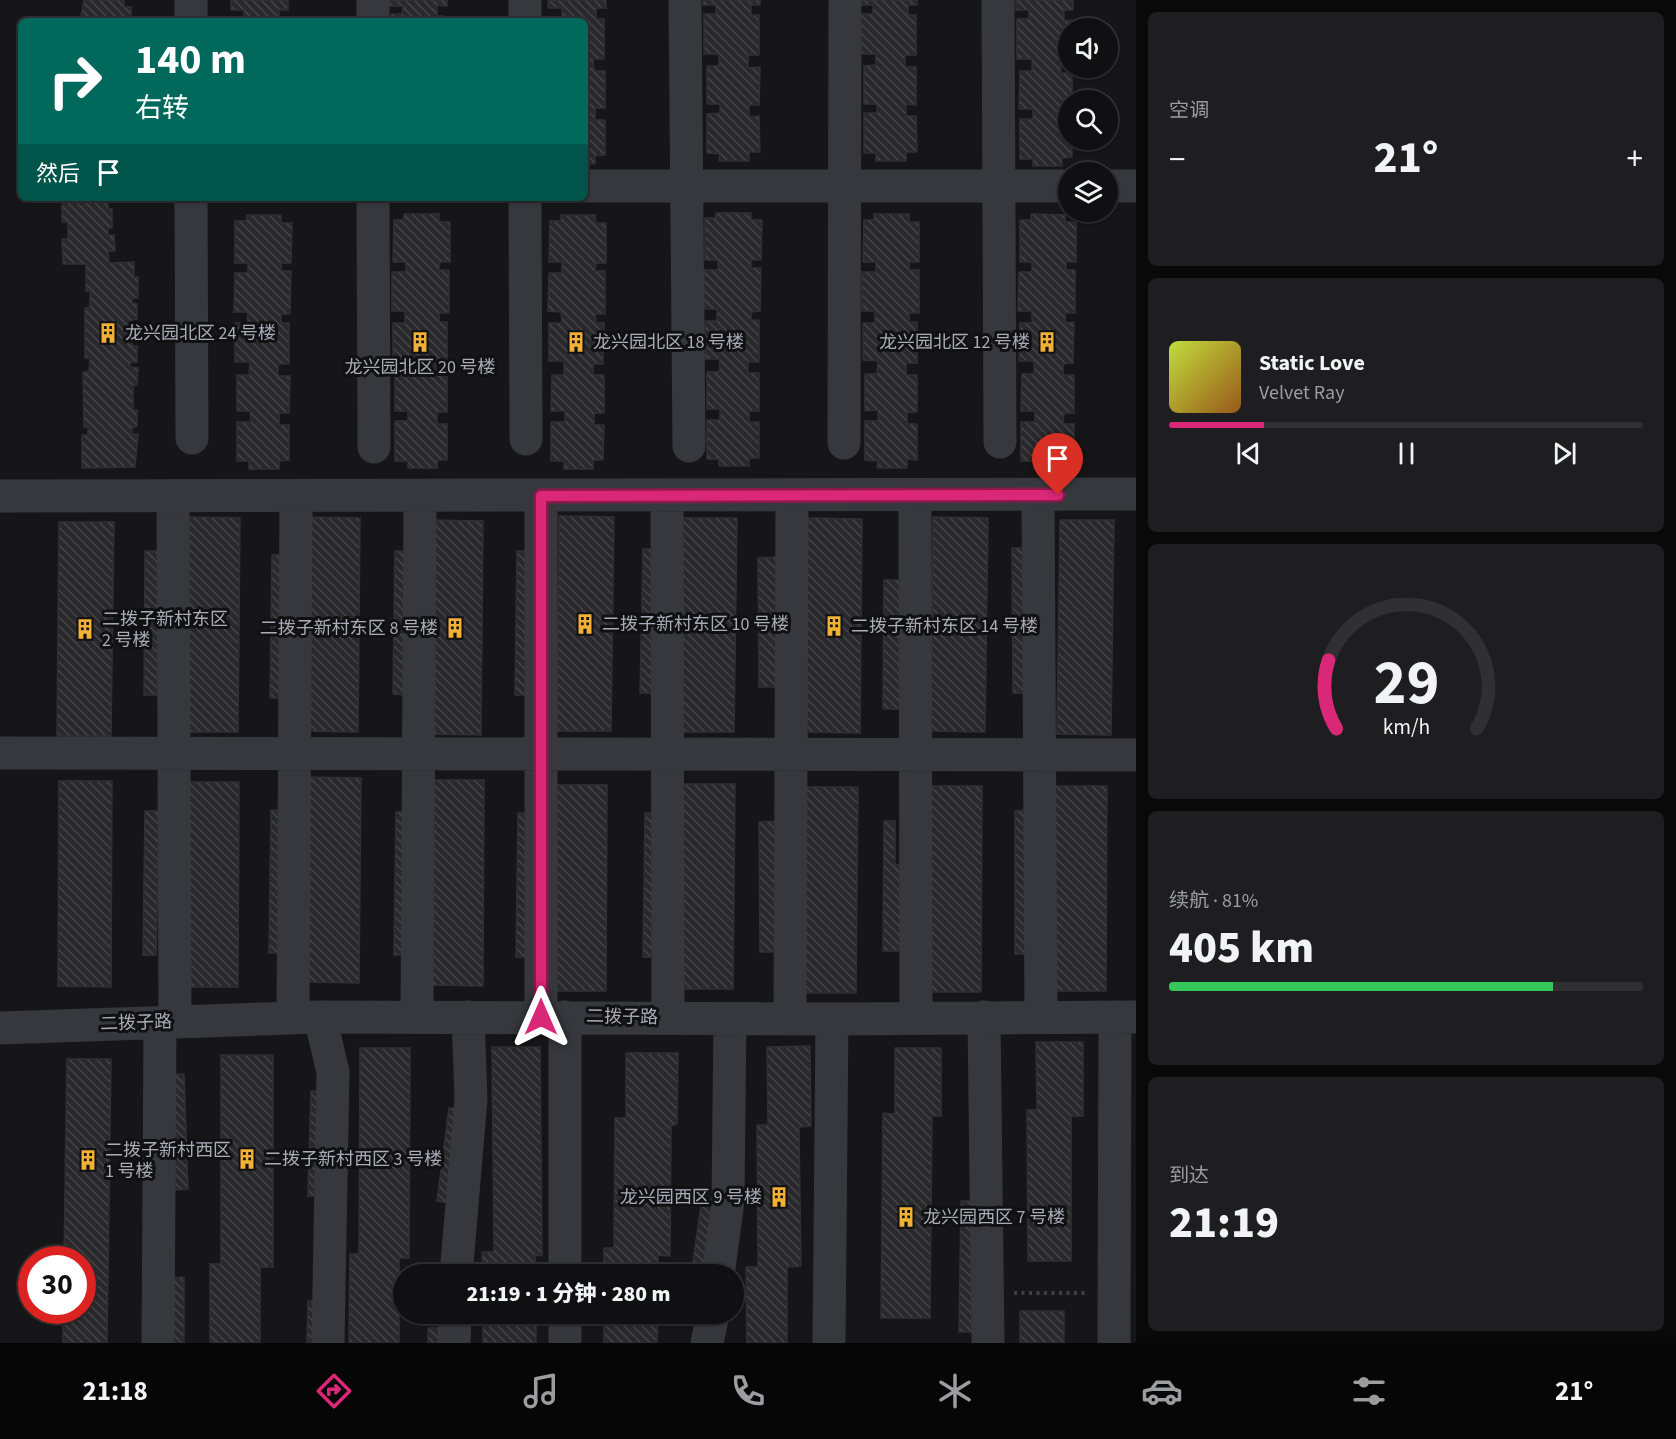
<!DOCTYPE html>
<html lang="zh">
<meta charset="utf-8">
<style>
body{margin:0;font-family:"Source Sans 3","Noto Sans SC",sans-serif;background:#1e1e20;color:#f1f3f6;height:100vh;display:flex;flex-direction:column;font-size:22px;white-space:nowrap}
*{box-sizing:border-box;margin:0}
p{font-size:20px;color:#9c9d9f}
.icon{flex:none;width:33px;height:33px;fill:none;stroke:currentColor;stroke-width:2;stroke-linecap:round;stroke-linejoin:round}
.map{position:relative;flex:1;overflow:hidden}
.side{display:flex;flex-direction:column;gap:12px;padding:12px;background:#09090a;width:540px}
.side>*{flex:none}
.banner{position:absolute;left:18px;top:18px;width:570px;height:183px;border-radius:9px;box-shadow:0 2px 4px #0004,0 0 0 2px #303032;background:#00695c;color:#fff;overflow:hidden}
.fabs{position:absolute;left:1058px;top:18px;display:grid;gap:12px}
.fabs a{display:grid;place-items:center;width:60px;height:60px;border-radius:50%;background:#101012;box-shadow:0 2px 4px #0004,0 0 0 2px #303032;font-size:30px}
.speed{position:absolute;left:18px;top:1246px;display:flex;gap:12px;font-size:30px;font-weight:700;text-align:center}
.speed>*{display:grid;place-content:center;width:78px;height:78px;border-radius:50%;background:#101012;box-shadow:0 2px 4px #0004,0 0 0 2px #303032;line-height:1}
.speed .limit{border:9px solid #d22;background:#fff;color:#111}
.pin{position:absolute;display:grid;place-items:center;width:51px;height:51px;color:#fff;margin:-62px -26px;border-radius:50% 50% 50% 0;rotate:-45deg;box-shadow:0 0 6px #0007}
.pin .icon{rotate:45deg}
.me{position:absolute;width:66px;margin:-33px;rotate:0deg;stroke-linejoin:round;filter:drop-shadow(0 0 4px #0008)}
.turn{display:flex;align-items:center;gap:21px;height:126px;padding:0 18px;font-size:27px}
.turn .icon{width:78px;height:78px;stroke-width:2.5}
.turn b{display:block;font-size:42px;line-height:51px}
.then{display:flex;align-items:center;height:57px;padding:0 18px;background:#0003;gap:12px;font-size:22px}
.big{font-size:45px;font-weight:800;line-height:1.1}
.side .widget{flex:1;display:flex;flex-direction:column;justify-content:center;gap:9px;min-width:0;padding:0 21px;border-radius:9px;background:#1e1e20}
.side .dial{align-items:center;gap:0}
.dial svg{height:156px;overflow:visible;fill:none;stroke:#303032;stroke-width:7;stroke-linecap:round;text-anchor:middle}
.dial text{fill:#f1f3f6;stroke:none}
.song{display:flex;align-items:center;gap:18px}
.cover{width:72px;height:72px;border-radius:9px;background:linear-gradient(135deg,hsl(70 70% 55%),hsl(30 70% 35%))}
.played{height:6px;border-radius:3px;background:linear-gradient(90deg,#db2777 20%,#303032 20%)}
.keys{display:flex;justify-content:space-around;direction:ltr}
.heat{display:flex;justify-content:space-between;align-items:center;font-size:33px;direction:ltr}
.charge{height:9px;border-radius:4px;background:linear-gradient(90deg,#34c759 81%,#303032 0)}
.trip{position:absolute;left:393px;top:1264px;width:351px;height:60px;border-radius:30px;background:#101012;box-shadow:0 2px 4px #0004,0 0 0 2px #303032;font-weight:800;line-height:60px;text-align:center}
.tabs{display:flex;height:96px;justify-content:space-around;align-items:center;background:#060607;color:#9c9d9f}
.tabs .icon{width:42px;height:42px}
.tabs .on{color:#db2777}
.tabs b{font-size:27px;color:#f1f3f6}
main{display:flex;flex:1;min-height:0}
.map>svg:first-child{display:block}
.building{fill:url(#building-back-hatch);stroke:#303034;stroke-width:1.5}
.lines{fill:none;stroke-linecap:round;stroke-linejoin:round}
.path{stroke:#3d3f44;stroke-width:4;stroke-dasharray:3 4.5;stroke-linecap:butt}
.minor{stroke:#37383d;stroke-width:33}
.route-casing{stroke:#8e194d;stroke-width:15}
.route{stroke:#db2777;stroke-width:10}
.labels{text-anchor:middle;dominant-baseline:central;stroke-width:6;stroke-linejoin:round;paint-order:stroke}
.poi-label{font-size:18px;fill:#a8adb8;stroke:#111113;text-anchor:start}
.street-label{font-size:18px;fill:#a8adb8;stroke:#111113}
</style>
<main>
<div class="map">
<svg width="1136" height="1343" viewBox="0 0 1136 1343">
<defs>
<pattern id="building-back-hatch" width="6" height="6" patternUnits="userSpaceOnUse" patternTransform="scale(1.5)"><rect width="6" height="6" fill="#29292c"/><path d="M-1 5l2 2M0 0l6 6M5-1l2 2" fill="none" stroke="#454548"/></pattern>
</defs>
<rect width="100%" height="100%" fill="#161618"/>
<path class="building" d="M84 0H124V7H131V21H80Z
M231 0H288V10H279V20L287 21H232V19H244V10H231Z
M389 0H447V6L437 5V16H445V21H391V14H402L403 6H389Z
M548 0H606V8H596V19H604V59H593L594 71H605V108H595V120H605V155L595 156V164H585V21H550V17H562V8H548Z
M703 0H760V5H751V15H759V55H748V68L760 67 759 105H749V117L759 116 760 152H749V161H719L720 154 707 153V114L720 113V104H707V66H719V54H704V14H716V5H703Z
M860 0H917V5H908V15H916V55H905V67H916V105L906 104V116H916L917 152H906V161H876V153H864V113H877V104H864V66L876 65V54H861V14H873V5H860Z
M1016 0H1073V10H1064V21L1072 20V28H1068V61L1061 60V73H1072V100H1068V110H1063L1062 122H1068V140H1072V157L1062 158V166H1033V159H1020V119H1033V109H1019L1020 71H1032V59H1017V19H1029V10H1016Z
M62 198H108V209H112V228H108V235H114L115 251H108L109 263 134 262V278L138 277V298H132V303L137 304V319L132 320V346H137V362H130V367L138 368 137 385 133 386V410H137V426L132 428V434H138L135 467 82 468V435H88V427H84L83 372H89L90 358H85V308L90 307V291H86V264H63L62 239H68V222H62Z
M716 213H751V220H762L761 260H751V268H761L760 311 751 312V320H759V362H748V373H759V411H749V422H759V458H749V466H719V459H707V420H720V409H707V372H719L720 359H705V321H717V309H704V270H718V260H705V218H716Z
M404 214H439V222H450V262H439V270H449V313H439V322H447V363H436V375H447V412H437V424H447V460H437V468H408V461H395V421H408V411H395V374H407V361H393V323H405V311H392V272H406V262H393L394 220H404Z
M874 214H909V222H919V262H909V270H919V313H909V322H917V363H906V375H917V412H907V424H917V460L907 459V468H877L878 461 865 460V421H878V410L865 411V374H877L878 361 863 360V323H875V311H862V272H876V262H863L864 220H874Z
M1031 214 1065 215V222H1076V262H1066V270H1075V313H1065L1066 323 1074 322 1073 363 1063 364V375H1074V413H1064L1063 424H1074V460H1063V469L1034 468V461H1021V422H1035V411H1021L1022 374H1034V361H1019L1020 323H1032V311H1018L1019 272H1032V262H1020V220H1031Z
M247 215H281V223H292L291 263H281V271H291L290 314H281V323H289V364H278V376H290L289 413H279V425H289V460L279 461V469H249V461H237V422H251L250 411H237V375H249L250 362H235V323H247L248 312H234L235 273H248V263H235V221H246Z
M561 215H595V223H606V263H596L595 271H605V314H595L596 323H604L603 364H593V375H604V413H594V425H604L603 460H593V469H564V461H551V422H565V411H551L552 375H564V361H549V323H562L561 312 548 311 549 273H562V262H549L550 221H561Z
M559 516 614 517 611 731H557Z
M186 517 240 518 238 732H184Z
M306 517 360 518 358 732 303 731Z
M933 517 988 518 985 732 931 731Z
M682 518H737L734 732H680Z
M808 518 862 519 860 733 805 732Z
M429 520 483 521 481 735 427 734Z
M1060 520H1114L1111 735 1057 734Z
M59 522H114L111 736H57Z
M1012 548H1027L1028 693H1013Z
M643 549H657L654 693H640Z
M145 551H159L157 695H144Z
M395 551H409L407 695 393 694Z
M517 551H531L529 695H515Z
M272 555H286L283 698H270Z
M779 557 780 687H759L758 558Z
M884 580H902L901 709H883Z
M307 777 361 778 359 983 306 982Z
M431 780H484L483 986 430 985Z
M59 781H112L111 987 58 986Z
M186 782H239L238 987H185Z
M681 784H735L733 989H680Z
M554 785H607L606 991H553Z
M929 786H982L981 992H928Z
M1054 786H1107L1106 991H1053Z
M804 787H858L856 993H803Z
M271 810H285L283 953H269Z
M1028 810V954H1015V811Z
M145 811H159L156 955H143Z
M396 812H410L408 955H394Z
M518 813H532L531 957H516Z
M645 813H659L656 957H643Z
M780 821V952H760L759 822Z
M884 821H895V865H903V951H883Z
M1036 1042H1083V1116H1071V1261H1028L1027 1110H1037Z
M810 1046 811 1126 799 1127 801 1266 787 1267V1343H747L746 1267H758L757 1125H768L767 1047Z
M492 1047H540L542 1256 535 1255 536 1275H483L482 1252H494Z
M360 1048H410L409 1258H399V1343H349L350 1254H359Z
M895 1048H941V1116H932L930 1318H881L883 1113 895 1114Z
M626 1053H678L677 1124 671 1126 670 1256 658 1255V1275H604V1248H614L615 1118H626Z
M221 1055H273V1267H260V1343H210V1264H221Z
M67 1059H111L107 1343H63V1311H82V1260H64Z
M184 1074 188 1189 173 1190 169 1075Z
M311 1091 326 1092 323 1196H308Z
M449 1108 462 1109 450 1203 437 1201Z
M702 1199 719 1201 709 1275H691Z
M961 1201H980L978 1332H959Z
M184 1277V1343H172V1278Z
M308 1301 322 1302 321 1343H307Z
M1020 1311H1064V1343H1020Z
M483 1314H536V1343H483Z
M604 1314H658L657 1343H604Z
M428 1328H443V1343H428Z"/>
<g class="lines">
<path class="path" d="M1014 1293H1088"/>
<path class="minor" d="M191 0V21
M373 0V21
M525 0V21
M685 0 689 446
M998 0 1000 442
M585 186H1068
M1107 186H1136
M191 198 192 438
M373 198 374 447
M525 198 526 439
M844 443 845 0
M915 495 916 1018
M1038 495 1041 1017
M0 496 1136 494
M173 496 175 1022
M667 496 668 1018
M0 753 1136 755
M320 1017 333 1072 328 1343
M417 1017 420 497
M541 1017V496
M984 1017 988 1343
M293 1018 296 497
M790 1019 792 496
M0 1028 320 1017 832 1019 1136 1017
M456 1275 471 1099 468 1017
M565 1275V1017
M718 1275 728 1201 730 1019
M158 1343 160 1023
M454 1343 455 1314
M565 1343V1314
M707 1343 713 1314
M829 1343 832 1019
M1114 1343 1115 1017"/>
</g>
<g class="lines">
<g class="route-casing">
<path id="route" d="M541 1017V496L1058 495"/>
</g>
<use href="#route" class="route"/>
</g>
<defs>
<g id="building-bare" transform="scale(1.62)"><path d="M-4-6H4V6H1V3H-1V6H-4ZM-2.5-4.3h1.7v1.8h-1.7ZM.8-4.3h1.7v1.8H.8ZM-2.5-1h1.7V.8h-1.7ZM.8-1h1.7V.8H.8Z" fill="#f2b134" stroke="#111113" stroke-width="2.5" paint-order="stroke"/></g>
</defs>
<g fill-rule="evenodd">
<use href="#building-bare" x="108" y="333"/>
<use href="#building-bare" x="420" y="342"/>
<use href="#building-bare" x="576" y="342"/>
<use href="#building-bare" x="1047" y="342"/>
<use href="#building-bare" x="585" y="624"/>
<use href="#building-bare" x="834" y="626"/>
<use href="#building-bare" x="455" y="628"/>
<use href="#building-bare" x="85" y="629"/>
<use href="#building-bare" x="247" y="1159"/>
<use href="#building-bare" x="88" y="1160"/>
<use href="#building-bare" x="779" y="1197"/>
<use href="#building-bare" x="906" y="1217"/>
</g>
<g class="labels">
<g class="poi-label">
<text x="125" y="333">龙兴园北区 24 号楼</text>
<text x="593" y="342">龙兴园北区 18 号楼</text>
<text x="1030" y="342" text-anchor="end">龙兴园北区 12 号楼</text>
<text x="420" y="367" text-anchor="middle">龙兴园北区 20 号楼</text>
<text x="102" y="619">二拨子新村东区<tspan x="102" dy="21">2 号楼</tspan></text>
<text x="602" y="624">二拨子新村东区 10 号楼</text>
<text x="851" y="626">二拨子新村东区 14 号楼</text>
<text x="438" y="628" text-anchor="end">二拨子新村东区 8 号楼</text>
<text x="105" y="1150">二拨子新村西区<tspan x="105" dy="21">1 号楼</tspan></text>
<text x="264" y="1159">二拨子新村西区 3 号楼</text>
<text x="762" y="1197" text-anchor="end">龙兴园西区 9 号楼</text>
<text x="923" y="1217">龙兴园西区 7 号楼</text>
</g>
<g class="street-label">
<text transform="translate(622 1017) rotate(1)">二拨子路</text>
<text transform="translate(136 1023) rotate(-2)">二拨子路</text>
</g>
</g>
</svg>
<div class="fabs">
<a><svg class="icon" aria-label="sound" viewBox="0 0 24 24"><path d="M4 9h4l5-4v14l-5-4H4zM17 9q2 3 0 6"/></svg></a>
<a><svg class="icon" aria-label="search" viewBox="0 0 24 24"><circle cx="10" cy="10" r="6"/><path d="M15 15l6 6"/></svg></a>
<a><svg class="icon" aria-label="layers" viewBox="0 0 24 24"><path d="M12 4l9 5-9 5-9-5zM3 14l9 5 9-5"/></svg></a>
</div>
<div class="speed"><div class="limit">30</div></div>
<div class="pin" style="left:1058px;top:495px;background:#d93025"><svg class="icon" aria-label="arrive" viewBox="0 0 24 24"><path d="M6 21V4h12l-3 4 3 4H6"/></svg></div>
<svg class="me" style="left:541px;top:1017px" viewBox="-20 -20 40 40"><path d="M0-17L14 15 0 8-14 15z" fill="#db2777" stroke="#fff" stroke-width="4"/></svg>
<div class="trip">21:19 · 1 分钟 · 280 m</div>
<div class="banner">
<div class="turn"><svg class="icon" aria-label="right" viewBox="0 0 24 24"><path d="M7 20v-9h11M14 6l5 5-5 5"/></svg><div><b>140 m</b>右转</div></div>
<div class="then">然后<svg class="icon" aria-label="arrive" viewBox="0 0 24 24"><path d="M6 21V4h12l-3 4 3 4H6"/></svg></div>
</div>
</div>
<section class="side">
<div class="widget"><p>空调</p>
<div class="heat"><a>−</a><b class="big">21°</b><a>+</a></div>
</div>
<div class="widget">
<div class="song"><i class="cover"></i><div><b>Static Love</b><p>Velvet Ray</p></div></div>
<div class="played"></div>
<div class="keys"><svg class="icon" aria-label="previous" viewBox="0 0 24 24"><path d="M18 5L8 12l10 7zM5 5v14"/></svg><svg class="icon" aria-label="pause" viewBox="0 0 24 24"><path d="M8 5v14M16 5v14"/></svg><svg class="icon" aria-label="next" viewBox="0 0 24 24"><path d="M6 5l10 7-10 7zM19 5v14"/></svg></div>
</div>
<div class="widget dial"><svg viewBox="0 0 100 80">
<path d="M14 69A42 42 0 1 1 86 69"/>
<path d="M14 69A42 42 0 0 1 10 34" stroke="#db2777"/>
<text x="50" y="56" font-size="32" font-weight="700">29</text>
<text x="50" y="72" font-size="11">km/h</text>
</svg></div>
<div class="widget"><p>续航 · 81%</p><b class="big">405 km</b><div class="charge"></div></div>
<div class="widget"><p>到达</p><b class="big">21:19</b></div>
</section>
</main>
<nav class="tabs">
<b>21:18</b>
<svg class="icon on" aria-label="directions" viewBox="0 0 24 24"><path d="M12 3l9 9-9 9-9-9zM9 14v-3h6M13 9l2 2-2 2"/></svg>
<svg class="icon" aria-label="music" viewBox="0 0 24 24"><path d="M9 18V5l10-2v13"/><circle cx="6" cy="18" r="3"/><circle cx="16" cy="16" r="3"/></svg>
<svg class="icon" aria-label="phone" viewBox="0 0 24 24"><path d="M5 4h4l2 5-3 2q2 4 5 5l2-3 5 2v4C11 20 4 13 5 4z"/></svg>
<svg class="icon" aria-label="climate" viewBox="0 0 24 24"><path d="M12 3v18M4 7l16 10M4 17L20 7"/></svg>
<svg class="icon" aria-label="car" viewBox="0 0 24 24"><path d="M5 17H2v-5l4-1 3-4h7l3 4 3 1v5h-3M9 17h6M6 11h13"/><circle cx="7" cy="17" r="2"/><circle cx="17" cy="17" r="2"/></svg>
<svg class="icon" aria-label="filters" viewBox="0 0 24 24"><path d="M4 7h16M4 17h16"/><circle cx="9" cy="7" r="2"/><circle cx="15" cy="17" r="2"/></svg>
<b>21°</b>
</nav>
